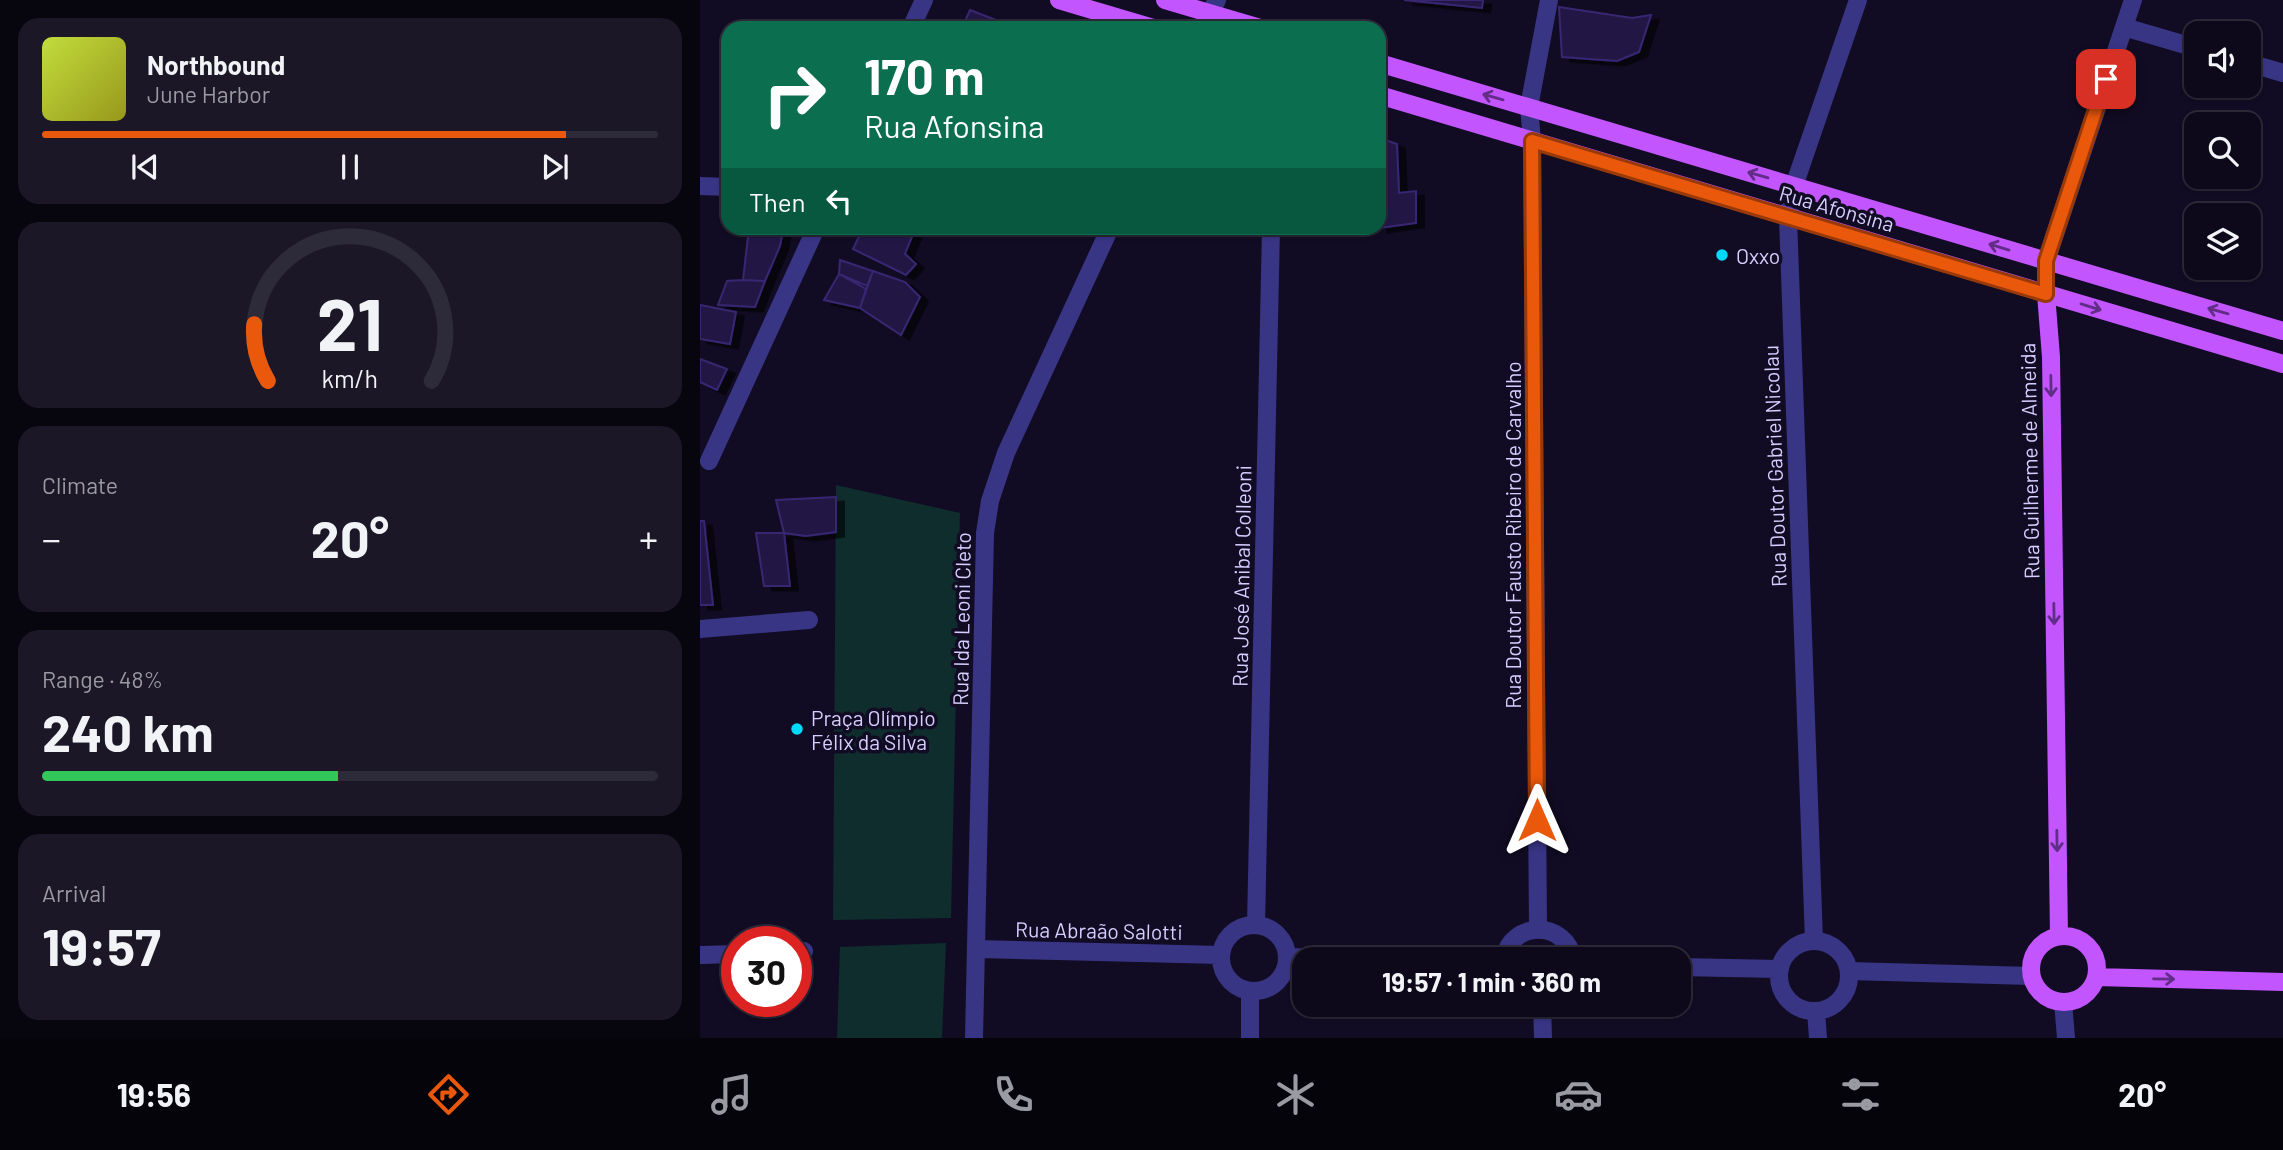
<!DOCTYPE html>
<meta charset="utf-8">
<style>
body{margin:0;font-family:Barlow,sans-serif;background:#1b1727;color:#f1f3f6;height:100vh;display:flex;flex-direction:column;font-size:26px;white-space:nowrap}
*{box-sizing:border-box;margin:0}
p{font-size:23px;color:#9a9aa2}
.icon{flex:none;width:38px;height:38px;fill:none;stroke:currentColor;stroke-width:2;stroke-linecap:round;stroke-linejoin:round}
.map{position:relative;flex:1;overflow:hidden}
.drawer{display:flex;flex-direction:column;gap:18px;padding:18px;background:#07050e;width:700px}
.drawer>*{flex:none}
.banner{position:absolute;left:21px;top:21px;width:665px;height:214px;border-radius:21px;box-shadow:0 2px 5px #0004,0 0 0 2px #2d2a39;background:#0b6e4f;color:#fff;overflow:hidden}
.buttons{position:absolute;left:1484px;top:21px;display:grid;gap:14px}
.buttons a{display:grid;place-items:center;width:77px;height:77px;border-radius:14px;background:#0d091a;box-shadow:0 2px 5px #0004,0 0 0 2px #2d2a39;font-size:35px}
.speed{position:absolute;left:21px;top:926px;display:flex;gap:14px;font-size:35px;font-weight:700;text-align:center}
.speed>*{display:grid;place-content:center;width:91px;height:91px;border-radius:50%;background:#0d091a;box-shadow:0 2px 5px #0004,0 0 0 2px #2d2a39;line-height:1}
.speed .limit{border:10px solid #d22;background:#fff;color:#111}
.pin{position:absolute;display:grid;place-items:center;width:60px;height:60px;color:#fff;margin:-30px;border-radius:14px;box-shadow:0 4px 10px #0006}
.me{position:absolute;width:77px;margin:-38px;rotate:0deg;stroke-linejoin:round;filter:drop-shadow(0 0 5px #0008)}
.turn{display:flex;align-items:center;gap:24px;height:147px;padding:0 28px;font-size:32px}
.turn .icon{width:91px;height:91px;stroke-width:2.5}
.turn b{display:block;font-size:49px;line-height:60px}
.then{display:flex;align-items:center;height:66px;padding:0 28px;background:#0003;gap:14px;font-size:26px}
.big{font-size:52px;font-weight:700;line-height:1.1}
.drawer .widget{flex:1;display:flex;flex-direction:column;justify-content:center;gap:10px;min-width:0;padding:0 24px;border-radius:21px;background:#1b1727}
.drawer .dial{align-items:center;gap:0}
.dial svg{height:182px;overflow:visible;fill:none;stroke:#2d2a39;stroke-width:7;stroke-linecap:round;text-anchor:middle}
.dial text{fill:#f1f3f6;stroke:none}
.song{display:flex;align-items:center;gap:21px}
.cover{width:84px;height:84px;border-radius:10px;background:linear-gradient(135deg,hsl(70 70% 55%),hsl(60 70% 35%))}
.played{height:7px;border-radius:4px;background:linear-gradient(90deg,#ea580c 85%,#2d2a39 85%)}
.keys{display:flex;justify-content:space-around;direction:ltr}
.heat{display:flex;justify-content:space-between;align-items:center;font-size:38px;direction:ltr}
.charge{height:10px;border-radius:5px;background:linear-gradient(90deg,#34c759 48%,#2d2a39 0)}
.trip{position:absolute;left:592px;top:947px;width:399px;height:70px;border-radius:21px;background:#0d091a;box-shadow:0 2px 5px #0004,0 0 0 2px #2d2a39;font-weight:700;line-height:70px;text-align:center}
.tabs{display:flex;height:112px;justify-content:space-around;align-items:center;background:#05040a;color:#9a9aa2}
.tabs .icon{width:49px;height:49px}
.tabs .current{color:#ea580c}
.tabs b{font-size:32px;color:#f1f3f6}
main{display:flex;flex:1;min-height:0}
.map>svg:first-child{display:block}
.green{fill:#0f2d2d}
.building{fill:#221745;stroke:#382872;stroke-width:2;filter:url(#shadow)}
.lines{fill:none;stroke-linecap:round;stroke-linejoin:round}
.minor{stroke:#393585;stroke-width:18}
.major{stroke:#c355ff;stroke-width:18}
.oneway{stroke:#612d86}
.route-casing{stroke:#983908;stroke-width:18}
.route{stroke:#ea580c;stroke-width:12}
.poi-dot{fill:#00daf9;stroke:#110c23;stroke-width:2.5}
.labels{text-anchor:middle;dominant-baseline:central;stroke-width:7;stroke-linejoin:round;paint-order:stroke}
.street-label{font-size:21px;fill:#d5ceff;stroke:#110c23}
.poi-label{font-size:21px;fill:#d5ceff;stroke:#110c23;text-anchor:start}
</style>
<main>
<section class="drawer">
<div class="widget">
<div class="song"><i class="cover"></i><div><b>Northbound</b><p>June Harbor</p></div></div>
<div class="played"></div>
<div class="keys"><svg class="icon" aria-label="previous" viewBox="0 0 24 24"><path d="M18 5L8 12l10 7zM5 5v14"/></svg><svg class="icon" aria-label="pause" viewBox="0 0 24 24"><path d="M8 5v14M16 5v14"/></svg><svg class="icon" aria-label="next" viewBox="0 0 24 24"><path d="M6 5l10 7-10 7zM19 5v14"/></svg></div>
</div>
<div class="widget dial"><svg viewBox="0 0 100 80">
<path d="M14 69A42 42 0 1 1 86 69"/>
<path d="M14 69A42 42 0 0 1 8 44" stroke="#ea580c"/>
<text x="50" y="56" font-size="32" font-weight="700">21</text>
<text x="50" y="72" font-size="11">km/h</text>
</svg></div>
<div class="widget"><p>Climate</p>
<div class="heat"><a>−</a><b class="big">20°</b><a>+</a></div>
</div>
<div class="widget"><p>Range · 48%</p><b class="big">240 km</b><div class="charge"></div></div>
<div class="widget"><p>Arrival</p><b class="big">19:57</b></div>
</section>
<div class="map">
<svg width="1583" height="1038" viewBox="0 0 1583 1038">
<defs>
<filter id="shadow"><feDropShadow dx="8" dy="4.5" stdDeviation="0" flood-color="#0009"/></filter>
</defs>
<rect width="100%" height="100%" fill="#110c23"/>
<path class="green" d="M136 485 260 513 251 918 133 920Z
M246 943 242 1038H137L140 947Z"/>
<path class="building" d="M704 0H783L782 8Z
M859 7 932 18 951 15 939 52 917 61 862 57Z
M270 10 296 20 293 28H262Z
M679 138 697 144 699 193 716 191V223L679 228Z
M49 228 83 229 80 246 65 281 43 280Z
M163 228H197L213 234 205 254 216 264 206 275 153 249Z
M140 260 173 271 167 286 139 274Z
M173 271 205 282 220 297 201 335 160 308Z
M139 274 166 289 160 308 124 300Z
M43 280 65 281 55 307 18 305 27 281Z
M0 305 36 312 30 344 0 339Z
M0 359 27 369 17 390 0 382Z
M136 497V532L106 536 84 533 76 500Z
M0 521H4L13 605H0Z
M56 533H84L90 586H64Z"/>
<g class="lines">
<path class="minor" d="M1424 27 1496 48
M211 28 224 0
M502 28 517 0
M1549 63 1583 73
M0 186 28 187
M1346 294V261L1433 0
M9 461 116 228
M0 629 109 620
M556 925 571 228
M521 958a33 33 0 1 1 66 0a33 33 0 1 1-66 0Z
M838 929 832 141 829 107 849 0
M1114 941 1088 218 1094 186 1158 0
M1079 976a35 35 0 1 1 70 0a35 35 0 1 1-70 0Z
M277 949 521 955
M96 952 104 951
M0 955 37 954
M587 957 669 959
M804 959C811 920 866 920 873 959
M978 967 1080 969
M1149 971 1331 976
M550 991V1038
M1363 1002 1366 1038
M842 1004 843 1038
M1116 1011 1118 1038
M274 1038 285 533 290 501 306 453 410 228"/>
<path class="major" d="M359 0 453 28
M465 0 560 28
M679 63 1583 331
M679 95 1583 364
M1346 294 1351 357 1359 936
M1331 969a33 33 0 1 1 66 0a33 33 0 1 1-66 0Z
M1396 977 1583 982"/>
</g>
<defs><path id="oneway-shaft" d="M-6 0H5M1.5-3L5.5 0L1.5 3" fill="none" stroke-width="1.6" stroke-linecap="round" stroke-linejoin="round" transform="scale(1.75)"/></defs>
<g class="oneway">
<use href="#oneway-shaft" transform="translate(793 97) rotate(-164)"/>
<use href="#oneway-shaft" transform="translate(1058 175) rotate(-164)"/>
<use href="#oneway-shaft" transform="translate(1299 247) rotate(-163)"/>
<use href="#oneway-shaft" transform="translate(1391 307) rotate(17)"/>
<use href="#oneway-shaft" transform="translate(1518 311) rotate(-164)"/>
<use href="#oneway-shaft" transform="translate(1351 386) rotate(89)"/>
<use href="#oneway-shaft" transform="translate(1354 614) rotate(89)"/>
<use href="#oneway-shaft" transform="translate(1357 841) rotate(89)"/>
<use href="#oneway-shaft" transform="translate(1464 979) rotate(1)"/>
</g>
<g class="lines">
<g class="route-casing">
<path id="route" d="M837 820 832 141 1346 294V261L1406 79"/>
</g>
<use href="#route" class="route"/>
</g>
<g class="poi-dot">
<circle cx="1022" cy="255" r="7"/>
<circle cx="97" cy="729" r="7"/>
</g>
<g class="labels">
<g class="street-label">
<text transform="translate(1137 208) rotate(16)">Rua Afonsina</text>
<text transform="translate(1329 461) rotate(-91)">Rua Guilherme de Almeida</text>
<text transform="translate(1074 466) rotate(-92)">Rua Doutor Gabriel Nicolau</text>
<text transform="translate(812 535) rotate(-90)">Rua Doutor Fausto Ribeiro de Carvalho</text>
<text transform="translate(541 576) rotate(-89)">Rua José Anibal Colleoni</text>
<text transform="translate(261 619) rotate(-89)">Rua Ida Leoni Cleto</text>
<text transform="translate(399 930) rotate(1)">Rua Abraão Salotti</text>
</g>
<g class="poi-label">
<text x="1036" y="255">Oxxo</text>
<text x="111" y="717">Praça Olímpio<tspan x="111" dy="24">Félix da Silva</tspan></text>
</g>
</g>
</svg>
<div class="buttons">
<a><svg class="icon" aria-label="sound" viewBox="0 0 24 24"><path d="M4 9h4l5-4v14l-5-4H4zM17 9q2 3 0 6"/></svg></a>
<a><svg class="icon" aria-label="search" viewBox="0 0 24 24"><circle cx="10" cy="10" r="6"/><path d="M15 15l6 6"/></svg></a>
<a><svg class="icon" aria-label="layers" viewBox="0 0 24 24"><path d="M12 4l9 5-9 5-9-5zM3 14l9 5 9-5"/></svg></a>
</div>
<div class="speed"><div class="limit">30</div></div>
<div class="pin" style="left:1406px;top:79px;background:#d93025"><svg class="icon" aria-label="arrive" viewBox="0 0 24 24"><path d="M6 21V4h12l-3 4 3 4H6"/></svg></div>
<svg class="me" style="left:837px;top:820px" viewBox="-20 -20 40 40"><path d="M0-17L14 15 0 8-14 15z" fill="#ea580c" stroke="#fff" stroke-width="4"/></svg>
<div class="trip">19:57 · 1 min · 360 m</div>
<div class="banner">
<div class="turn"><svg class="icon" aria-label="right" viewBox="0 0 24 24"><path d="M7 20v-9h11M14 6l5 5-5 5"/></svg><div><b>170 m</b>Rua Afonsina</div></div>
<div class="then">Then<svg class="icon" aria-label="left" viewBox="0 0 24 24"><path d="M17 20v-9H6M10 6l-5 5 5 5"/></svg></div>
</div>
</div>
</main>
<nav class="tabs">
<b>19:56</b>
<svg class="icon current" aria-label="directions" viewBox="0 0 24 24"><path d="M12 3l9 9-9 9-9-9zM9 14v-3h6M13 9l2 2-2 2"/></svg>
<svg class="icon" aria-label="music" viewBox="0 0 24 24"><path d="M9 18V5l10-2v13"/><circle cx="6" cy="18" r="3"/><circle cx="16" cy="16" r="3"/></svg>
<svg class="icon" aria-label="phone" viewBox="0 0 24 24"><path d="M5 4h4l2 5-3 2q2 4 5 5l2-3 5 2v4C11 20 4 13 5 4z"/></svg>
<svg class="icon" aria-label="climate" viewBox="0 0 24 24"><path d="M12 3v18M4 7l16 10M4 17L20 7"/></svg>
<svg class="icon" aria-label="car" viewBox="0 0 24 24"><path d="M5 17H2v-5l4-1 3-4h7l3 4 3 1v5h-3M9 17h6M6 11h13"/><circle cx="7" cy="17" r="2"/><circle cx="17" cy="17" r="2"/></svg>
<svg class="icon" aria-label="filters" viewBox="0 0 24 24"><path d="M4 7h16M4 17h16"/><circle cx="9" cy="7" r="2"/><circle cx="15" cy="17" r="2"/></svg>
<b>20°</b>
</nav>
